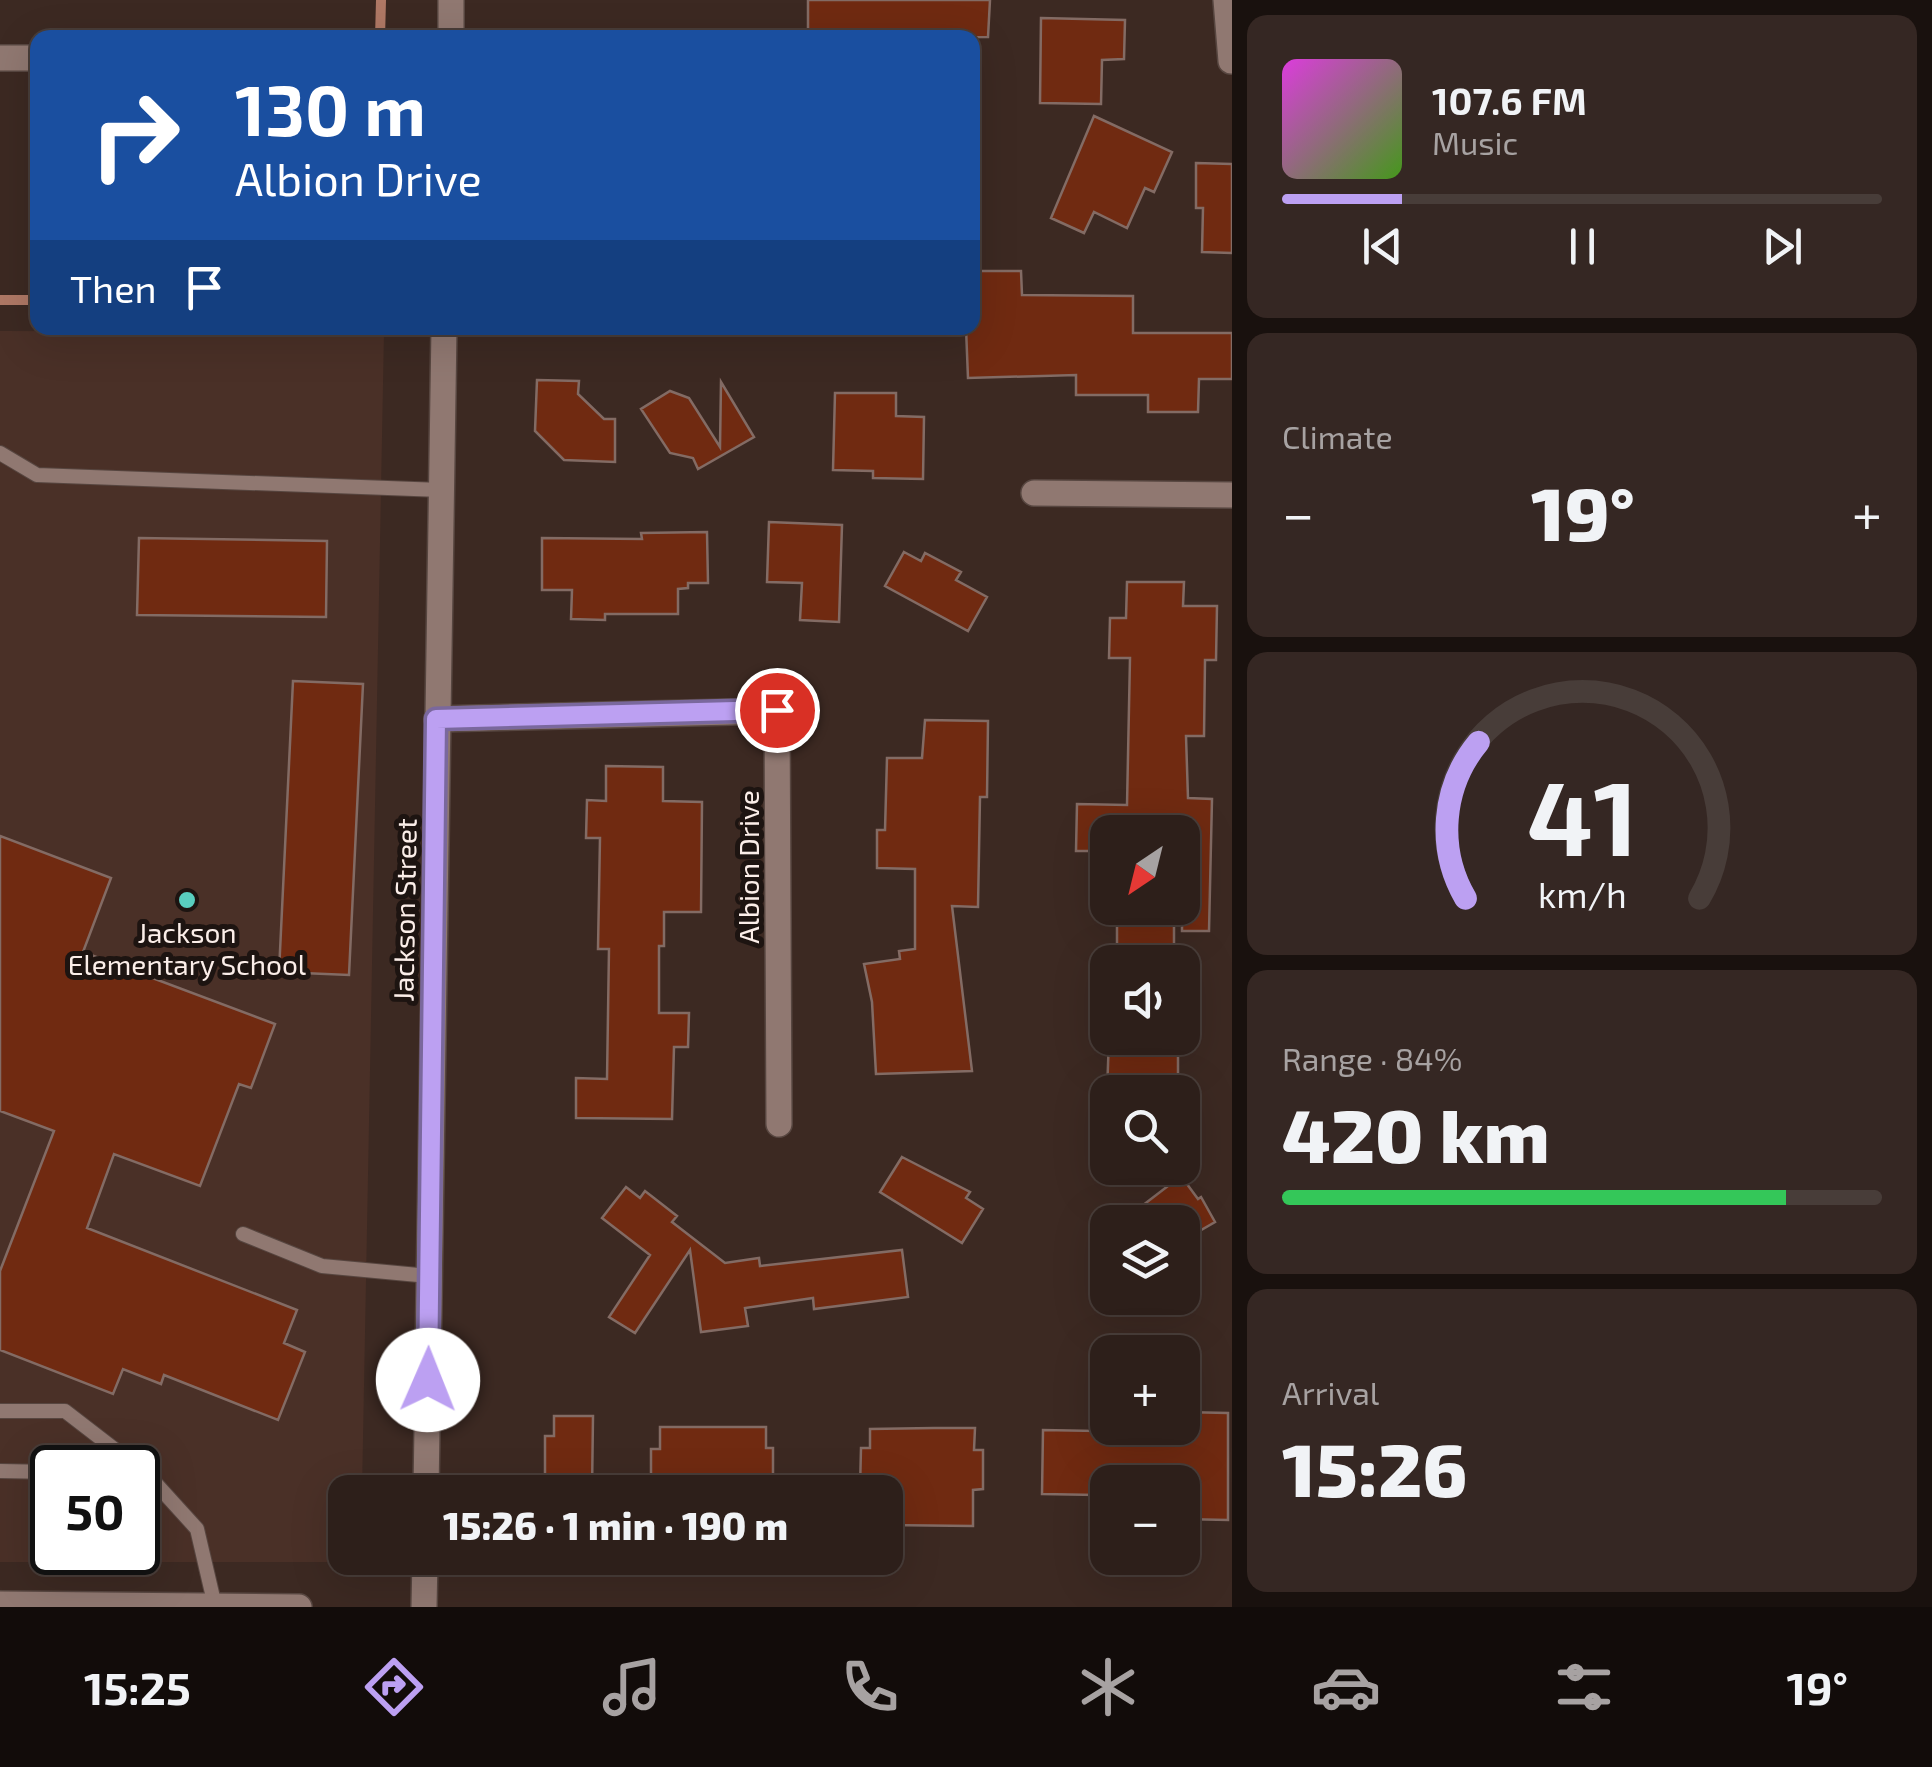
<!DOCTYPE html>
<meta charset="utf-8">
<style>
body{margin:0;font-family:"Exo 2",sans-serif;background:#352723;color:#f1f3f6;height:100vh;display:flex;flex-direction:column;font-size:38px;white-space:nowrap}
*{box-sizing:border-box;margin:0}
p{font-size:32px;color:#a7a2a2}
.icon{flex:none;width:55px;height:55px;fill:none;stroke:currentColor;stroke-width:2;stroke-linecap:round;stroke-linejoin:round}
.map{position:relative;flex:1;overflow:hidden}
.side{display:flex;flex-direction:column;gap:15px;padding:15px;background:#19110e;width:700px}
.side>*{flex:none}
.guide{position:absolute;left:30px;top:30px;width:950px;height:305px;border-radius:20px;box-shadow:0 10px 40px #0002,0 0 0 2px #483d39;background:#1a4fa0;color:#fff;overflow:hidden}
.needle{width:65px;rotate:215deg}
.tools{position:absolute;left:1090px;top:815px;display:grid;gap:20px}
.tools a{display:grid;place-items:center;width:110px;height:110px;border-radius:20px;background:#2d1f1a;box-shadow:0 10px 40px #0002,0 0 0 2px #483d39;font-size:50px}
.speed{position:absolute;left:30px;top:1445px;display:flex;gap:20px;font-size:50px;font-weight:700;text-align:center}
.speed>*{display:grid;place-content:center;width:130px;height:130px;border-radius:50%;background:#2d1f1a;box-shadow:0 10px 40px #0002,0 0 0 2px #483d39;line-height:1}
.speed .limit{border:5px solid #111;border-radius:15px;background:#fff;color:#111}
.pin{position:absolute;display:grid;place-items:center;width:85px;height:85px;color:#fff;margin:-42px;border:5px solid #fff;border-radius:50%;box-shadow:0 2px 10px #0007}
.me{position:absolute;width:110px;margin:-55px;rotate:1deg;stroke-linejoin:round;filter:drop-shadow(0 0 8px #0008)}
.turn{display:flex;align-items:center;gap:35px;height:210px;padding:0 40px;font-size:45px}
.turn .icon{width:130px;height:130px;stroke-width:2.5}
.turn b{display:block;font-size:70px;line-height:85px}
.then{display:flex;align-items:center;height:95px;padding:0 40px;background:#0003;gap:20px;font-size:38px}
.big{font-size:75px;font-weight:800;line-height:1.1}
.side .card{flex:1;display:flex;flex-direction:column;justify-content:center;gap:15px;min-width:0;padding:0 35px;border-radius:20px;background:#352723}
.side .dial{align-items:center;gap:0}
.dial svg{height:260px;overflow:visible;fill:none;stroke:#483d39;stroke-width:7;stroke-linecap:round;text-anchor:middle}
.dial text{fill:#f1f3f6;stroke:none}
.song{display:flex;align-items:center;gap:30px}
.cover{width:120px;height:120px;border-radius:15px;background:linear-gradient(135deg,hsl(300 70% 55%),hsl(100 70% 35%))}
.played{height:10px;border-radius:5px;background:linear-gradient(90deg,#bca0f2 20%,#483d39 20%)}
.keys{display:flex;justify-content:space-around;direction:ltr}
.heat{display:flex;justify-content:space-between;align-items:center;font-size:55px;direction:ltr}
.charge{height:15px;border-radius:8px;background:linear-gradient(90deg,#34c759 84%,#483d39 0)}
.trip{position:absolute;left:328px;top:1475px;width:575px;height:100px;border-radius:20px;background:#2d1f1a;box-shadow:0 10px 40px #0002,0 0 0 2px #483d39;font-weight:800;line-height:100px;text-align:center}
.tabs{display:flex;height:160px;justify-content:space-around;align-items:center;background:#120c0a;color:#a7a2a2}
.tabs .icon{width:70px;height:70px}
.tabs .on{color:#bca0f2}
.tabs b{font-size:45px;color:#f1f3f6}
main{display:flex;flex:1;min-height:0}
.map>svg:first-child{display:block}
.built{fill:#4a3027;fill-rule:evenodd}
.lines{fill:none;stroke-linecap:round;stroke-linejoin:round}
.stream{stroke:#af7865;stroke-width:10}
.building{fill:#702a11;stroke:#836b64;stroke-width:2.5}
.lane-casing{stroke:#574640;stroke-width:16}
.street-casing{stroke:#574640;stroke-width:28}
.secondary-casing{stroke:#574640;stroke-width:28}
.lane{stroke:#907871;stroke-width:14}
.street{stroke:#907871;stroke-width:25}
.secondary{stroke:#907871;stroke-width:25}
.route-casing{stroke:#7a689d;stroke-width:25}
.route{stroke:#bca0f2;stroke-width:18}
.poi-dot{fill:#59cebf;stroke:#1d1411;stroke-width:4}
.labels{text-anchor:middle;dominant-baseline:central;stroke-width:10;stroke-linejoin:round;paint-order:stroke}
.street-label{font-size:28px;fill:#fbeee9;stroke:#1d1411}
.poi-label{font-size:28px;fill:#fbeee9;stroke:#1d1411}
</style>
<main>
<div class="map">
<svg width="1232" height="1607" viewBox="0 0 1232 1607">
<rect width="100%" height="100%" fill="#3c2922"/>
<path class="built" d="M0 331 384 332 362 1492H345V1558H361V1562H0ZM52 1468H138V1552H52Z"/>
<g class="lines">
<path class="stream" d="M380 38 381 0
M0 300H38"/>
</g>
<path class="building" d="M808 0H990L988 37 808 38Z
M1041 18 1125 20 1124 59 1102 60 1101 104 1040 103Z
M1094 116 1172 152 1154 192 1145 188 1127 228 1094 212 1084 233 1051 218Z
M1196 163 1232 164V253L1202 252 1203 208H1196Z
M972 271H1021L1022 295 1133 296V333H1232V379H1199L1198 412H1148V395H1076V375L968 378 966 328H972Z
M537 380 579 381 578 394 604 419H615V462L564 460 535 431Z
M721 382 754 437 698 469 693 458 670 453 641 409 670 391 689 398 720 447Z
M835 393H896V416L924 417 923 479 873 478V471L833 470Z
M769 522 842 525 839 622 800 620 802 583 767 582Z
M707 532 708 583H688V588L678 589V614H605V620L571 619 572 590H542V538L642 539 641 533Z
M139 538 327 541 326 617 137 615Z
M904 552 921 561 925 553 961 572 956 580 987 597 968 631 885 586Z
M1127 582H1184L1183 606H1217L1216 660H1205L1204 736H1186L1188 798 1212 799 1209 931H1182V832H1108V851H1076L1077 804 1127 805 1130 658H1109L1110 618H1126Z
M293 681 363 684 349 975 279 972Z
M925 720 988 721 987 797H980L978 907 952 906 972 1071 876 1074 872 1002 864 964 900 959 899 951 915 949V869L877 868V830H885L887 758H922Z
M606 766 663 767V801L702 802 701 912H664V946H659V1013H689L688 1047H674L672 1119 576 1118V1078L607 1079 609 949H598L600 838H586L587 800 606 801Z
M0 836 111 878 83 952 275 1024 251 1088 239 1084 200 1186 114 1154 87 1228 297 1310 284 1343 305 1352 278 1420 164 1375 161 1384 123 1369 113 1394 0 1350V1271L54 1131 0 1111Z
M1117 908H1174V955L1117 956Z
M1109 1038H1178V1092H1107Z
M902 1157 970 1192 966 1198 983 1209 962 1243 880 1192Z
M1181 1176 1198 1199 1201 1197 1215 1222 1182 1241V1222H1121Z
M626 1187 640 1198 645 1191 677 1216 672 1222 725 1263 759 1258 760 1266 902 1250 908 1297 814 1309 813 1298 745 1308 748 1326 701 1332 690 1250 635 1333 609 1317 650 1255 602 1218Z
M1182 1412 1228 1413V1520L1182 1519V1482L1175 1479 1107 1477V1481H1097V1495L1042 1494 1043 1430 1152 1432V1428H1182Z
M554 1416H593L592 1492H554V1477H545V1436H554Z
M660 1427H766V1448H773V1487H764V1492H660V1488L651 1487V1449H660Z
M934 1428H975L974 1450H983V1489L973 1490V1526L885 1525V1492L860 1489 861 1448H870V1429Z"/>
<g class="lines">
<g class="lane-casing">
<path id="lane" d="M0 453 37 475 441 490
M243 1234 322 1266 429 1276
M0 1411H65L148 1475
M0 1471 52 1472
M141 1475H148L197 1529 215 1606"/>
</g>
<g class="street-casing">
<path id="street" d="M1226 0 1231 61
M0 58H38
M1034 493 1232 495
M437 719 777 711 779 1124"/>
</g>
<g class="secondary-casing">
<path id="secondary" d="M451 38V0
M426 1492 444 328
M0 1604 299 1607
M424 1607 425 1558"/>
</g>
<use href="#lane" class="lane"/>
<use href="#street" class="street"/>
<use href="#secondary" class="secondary"/>
</g>
<g class="lines">
<g class="route-casing">
<path id="route" d="M428 1380 436 719 777 710"/>
</g>
<use href="#route" class="route"/>
</g>
<circle class="poi-dot" cx="187" cy="900" r="10"/>
<g class="labels">
<g class="street-label">
<text transform="translate(748 867) rotate(-90)">Albion Drive</text>
<text transform="translate(404 910) rotate(-89)">Jackson Street</text>
</g>
<g class="poi-label">
<text x="187" y="932">Jackson<tspan x="187" dy="32">Elementary School</tspan></text>
</g>
</g>
</svg>
<div class="tools">
<a><svg class="needle" viewBox="-14 -14 28 28"><path d="M0-13l5 13h-10z" fill="#e53935"/><path d="M0 13l5-13h-10z" fill="#a7a2a2"/></svg></a>
<a><svg class="icon" aria-label="sound" viewBox="0 0 24 24"><path d="M4 9h4l5-4v14l-5-4H4zM17 9q2 3 0 6"/></svg></a>
<a><svg class="icon" aria-label="search" viewBox="0 0 24 24"><circle cx="10" cy="10" r="6"/><path d="M15 15l6 6"/></svg></a>
<a><svg class="icon" aria-label="layers" viewBox="0 0 24 24"><path d="M12 4l9 5-9 5-9-5zM3 14l9 5 9-5"/></svg></a>
<a>+</a>
<a>−</a>
</div>
<div class="speed"><div class="limit">50</div></div>
<div class="pin" style="left:777px;top:710px;background:#d93025"><svg class="icon" aria-label="arrive" viewBox="0 0 24 24"><path d="M6 21V4h12l-3 4 3 4H6"/></svg></div>
<svg class="me" style="left:428px;top:1380px" viewBox="-20 -20 40 40"><circle r="19" fill="#fff"/><path d="M0-13L10 11 0 6-10 11z" fill="#bca0f2"/></svg>
<div class="trip">15:26 · 1 min · 190 m</div>
<div class="guide">
<div class="turn"><svg class="icon" aria-label="right" viewBox="0 0 24 24"><path d="M7 20v-9h11M14 6l5 5-5 5"/></svg><div><b>130 m</b>Albion Drive</div></div>
<div class="then">Then<svg class="icon" aria-label="arrive" viewBox="0 0 24 24"><path d="M6 21V4h12l-3 4 3 4H6"/></svg></div>
</div>
</div>
<section class="side">
<div class="card">
<div class="song"><i class="cover"></i><div><b>107.6 FM</b><p>Music</p></div></div>
<div class="played"></div>
<div class="keys"><svg class="icon" aria-label="previous" viewBox="0 0 24 24"><path d="M18 5L8 12l10 7zM5 5v14"/></svg><svg class="icon" aria-label="pause" viewBox="0 0 24 24"><path d="M8 5v14M16 5v14"/></svg><svg class="icon" aria-label="next" viewBox="0 0 24 24"><path d="M6 5l10 7-10 7zM19 5v14"/></svg></div>
</div>
<div class="card"><p>Climate</p>
<div class="heat"><a>−</a><b class="big">19°</b><a>+</a></div>
</div>
<div class="card dial"><svg viewBox="0 0 100 80">
<path d="M14 69A42 42 0 1 1 86 69"/>
<path d="M14 69A42 42 0 0 1 18 21" stroke="#bca0f2"/>
<text x="50" y="56" font-size="32" font-weight="700">41</text>
<text x="50" y="72" font-size="11">km/h</text>
</svg></div>
<div class="card"><p>Range · 84%</p><b class="big">420 km</b><div class="charge"></div></div>
<div class="card"><p>Arrival</p><b class="big">15:26</b></div>
</section>
</main>
<nav class="tabs">
<b>15:25</b>
<svg class="icon on" aria-label="directions" viewBox="0 0 24 24"><path d="M12 3l9 9-9 9-9-9zM9 14v-3h6M13 9l2 2-2 2"/></svg>
<svg class="icon" aria-label="music" viewBox="0 0 24 24"><path d="M9 18V5l10-2v13"/><circle cx="6" cy="18" r="3"/><circle cx="16" cy="16" r="3"/></svg>
<svg class="icon" aria-label="phone" viewBox="0 0 24 24"><path d="M5 4h4l2 5-3 2q2 4 5 5l2-3 5 2v4C11 20 4 13 5 4z"/></svg>
<svg class="icon" aria-label="climate" viewBox="0 0 24 24"><path d="M12 3v18M4 7l16 10M4 17L20 7"/></svg>
<svg class="icon" aria-label="car" viewBox="0 0 24 24"><path d="M5 17H2v-5l4-1 3-4h7l3 4 3 1v5h-3M9 17h6M6 11h13"/><circle cx="7" cy="17" r="2"/><circle cx="17" cy="17" r="2"/></svg>
<svg class="icon" aria-label="filters" viewBox="0 0 24 24"><path d="M4 7h16M4 17h16"/><circle cx="9" cy="7" r="2"/><circle cx="15" cy="17" r="2"/></svg>
<b>19°</b>
</nav>
